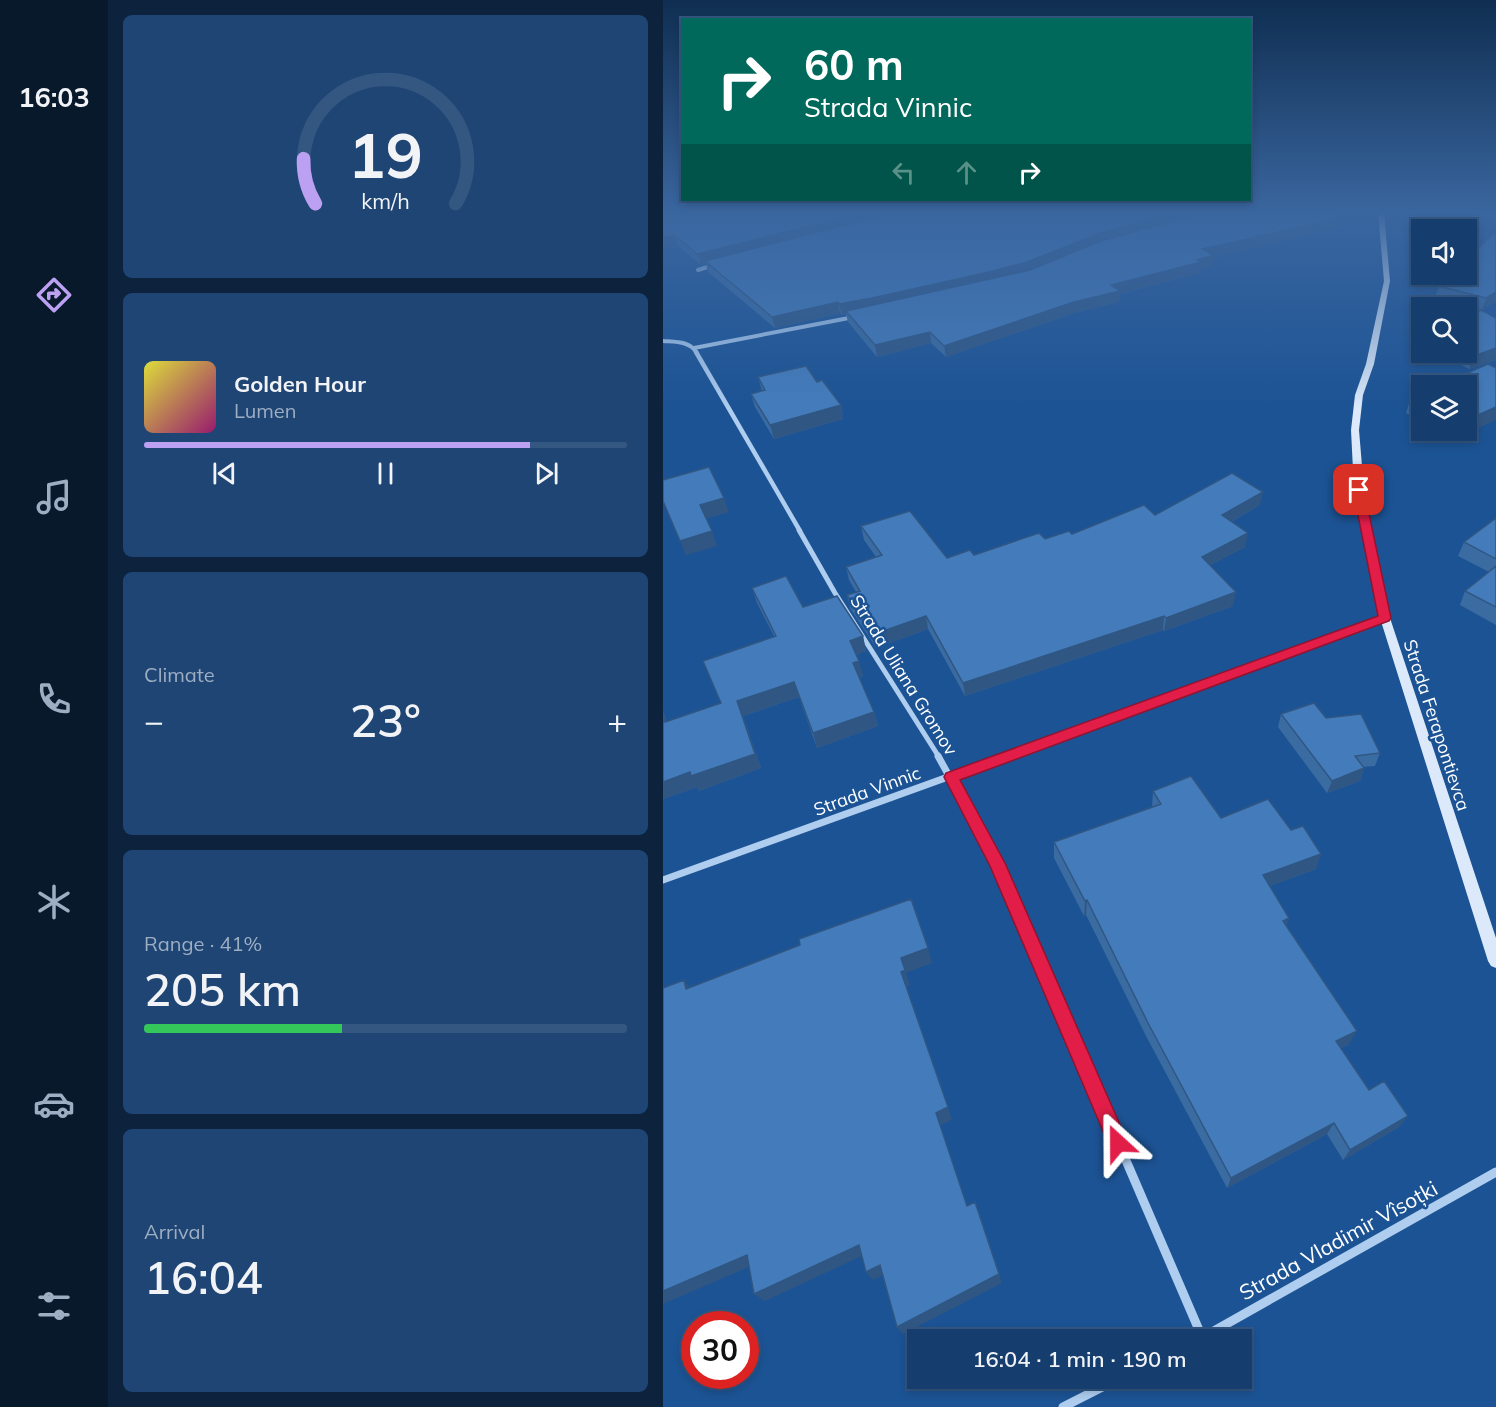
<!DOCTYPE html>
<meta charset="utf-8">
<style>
body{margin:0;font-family:Mulish,sans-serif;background:#1e4574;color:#f1f3f6;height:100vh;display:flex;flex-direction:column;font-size:22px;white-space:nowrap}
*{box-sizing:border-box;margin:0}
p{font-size:20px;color:#9daec3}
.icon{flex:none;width:33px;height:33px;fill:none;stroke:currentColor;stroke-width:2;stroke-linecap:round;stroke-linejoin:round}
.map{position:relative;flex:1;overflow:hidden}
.drawer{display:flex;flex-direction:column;gap:15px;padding:15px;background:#0c223d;width:555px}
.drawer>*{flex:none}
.hud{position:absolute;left:18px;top:18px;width:570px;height:183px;border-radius:0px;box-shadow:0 3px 9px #0003,0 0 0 2px #345782;background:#00695c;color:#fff;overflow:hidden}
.fabs{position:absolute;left:748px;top:219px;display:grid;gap:12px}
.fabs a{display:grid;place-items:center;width:66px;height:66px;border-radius:0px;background:#153e6f;box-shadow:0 3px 9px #0003,0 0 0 2px #345782;font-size:30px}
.speed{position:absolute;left:18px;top:1311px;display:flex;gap:12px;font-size:30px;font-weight:700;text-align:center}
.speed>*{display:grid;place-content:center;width:78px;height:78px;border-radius:50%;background:#153e6f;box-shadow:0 3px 9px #0003,0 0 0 2px #345782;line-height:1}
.speed .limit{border:9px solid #d22;background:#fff;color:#111}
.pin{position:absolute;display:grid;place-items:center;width:51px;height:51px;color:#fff;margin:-26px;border-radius:12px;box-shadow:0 3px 9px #0006}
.me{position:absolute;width:66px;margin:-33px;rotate:336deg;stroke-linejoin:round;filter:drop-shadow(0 0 4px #0008)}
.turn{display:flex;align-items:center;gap:21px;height:126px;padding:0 24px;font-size:27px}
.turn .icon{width:78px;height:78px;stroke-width:2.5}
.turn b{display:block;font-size:42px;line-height:51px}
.lanes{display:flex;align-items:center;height:57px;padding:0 24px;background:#0003;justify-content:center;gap:30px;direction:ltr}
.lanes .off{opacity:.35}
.big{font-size:45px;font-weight:600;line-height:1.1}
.drawer .card{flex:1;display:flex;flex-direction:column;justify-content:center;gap:9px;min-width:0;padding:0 21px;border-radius:9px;background:#1e4574}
.drawer .dial{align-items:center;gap:0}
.dial svg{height:156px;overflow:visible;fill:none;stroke:#345782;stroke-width:7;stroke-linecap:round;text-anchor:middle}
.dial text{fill:#f1f3f6;stroke:none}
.song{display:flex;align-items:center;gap:18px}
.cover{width:72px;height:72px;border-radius:9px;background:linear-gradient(135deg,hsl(60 70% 55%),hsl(320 70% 35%))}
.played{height:6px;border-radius:3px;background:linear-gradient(90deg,#bca0f2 80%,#345782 80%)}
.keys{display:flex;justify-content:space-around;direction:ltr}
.heat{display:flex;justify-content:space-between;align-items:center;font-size:33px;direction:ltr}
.charge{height:9px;border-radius:4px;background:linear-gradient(90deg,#34c759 41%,#345782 0)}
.trip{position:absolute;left:244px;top:1329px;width:345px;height:60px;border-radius:0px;background:#153e6f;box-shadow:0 3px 9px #0003,0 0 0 2px #345782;font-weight:600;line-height:60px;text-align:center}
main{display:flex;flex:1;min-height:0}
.menu{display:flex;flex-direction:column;width:108px;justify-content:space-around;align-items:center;background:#08192c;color:#9daec3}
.menu .icon{width:42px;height:42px}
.menu .on{color:#bca0f2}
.menu b{font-size:27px;color:#f1f3f6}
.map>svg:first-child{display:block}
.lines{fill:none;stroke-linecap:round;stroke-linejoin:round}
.street-far4{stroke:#aecdef;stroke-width:4}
.street-far3{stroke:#aecdef;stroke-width:4.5}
.street-far2{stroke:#aecdef;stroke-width:5}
.street-far1{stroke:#aecdef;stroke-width:7}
.street{stroke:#aecdef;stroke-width:9}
.secondary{fill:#dbe9fb;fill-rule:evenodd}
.wall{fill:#3a6ba1}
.shaded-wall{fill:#305783}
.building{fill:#447cbb;stroke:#305783;stroke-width:1.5}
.route{fill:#e11d48;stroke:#92132f;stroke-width:1.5}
.labels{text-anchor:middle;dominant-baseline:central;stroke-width:5;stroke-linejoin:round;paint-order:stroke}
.street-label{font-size:18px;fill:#fff;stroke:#1c5394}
.near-street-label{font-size:21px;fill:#fff;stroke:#1c5394}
</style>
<main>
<nav class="menu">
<b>16:03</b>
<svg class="icon on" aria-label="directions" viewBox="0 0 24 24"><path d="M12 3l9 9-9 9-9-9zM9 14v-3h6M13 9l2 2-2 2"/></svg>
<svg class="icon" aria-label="music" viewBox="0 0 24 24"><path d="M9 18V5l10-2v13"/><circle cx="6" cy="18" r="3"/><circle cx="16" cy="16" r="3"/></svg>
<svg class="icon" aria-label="phone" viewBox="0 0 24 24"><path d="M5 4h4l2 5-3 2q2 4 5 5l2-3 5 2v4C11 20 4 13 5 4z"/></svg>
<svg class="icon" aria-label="climate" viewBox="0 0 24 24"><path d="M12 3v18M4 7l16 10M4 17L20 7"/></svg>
<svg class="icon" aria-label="car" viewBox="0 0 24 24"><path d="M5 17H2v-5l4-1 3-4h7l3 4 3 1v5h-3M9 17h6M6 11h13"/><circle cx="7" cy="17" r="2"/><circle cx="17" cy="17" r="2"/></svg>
<svg class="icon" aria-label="filters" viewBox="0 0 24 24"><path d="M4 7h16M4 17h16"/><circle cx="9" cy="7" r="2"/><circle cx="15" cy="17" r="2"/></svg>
</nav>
<section class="drawer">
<div class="card dial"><svg viewBox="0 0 100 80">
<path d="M14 69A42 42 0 1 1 86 69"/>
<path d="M14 69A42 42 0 0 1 8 46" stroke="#bca0f2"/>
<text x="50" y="56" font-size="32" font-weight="700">19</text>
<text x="50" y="72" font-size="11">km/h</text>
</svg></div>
<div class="card">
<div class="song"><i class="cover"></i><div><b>Golden Hour</b><p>Lumen</p></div></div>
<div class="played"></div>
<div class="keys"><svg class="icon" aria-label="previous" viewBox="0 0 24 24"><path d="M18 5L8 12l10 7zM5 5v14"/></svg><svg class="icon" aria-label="pause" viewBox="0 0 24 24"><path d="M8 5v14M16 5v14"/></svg><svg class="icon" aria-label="next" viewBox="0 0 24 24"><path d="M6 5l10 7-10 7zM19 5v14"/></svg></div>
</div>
<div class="card"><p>Climate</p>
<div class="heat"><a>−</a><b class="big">23°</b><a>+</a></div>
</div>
<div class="card"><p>Range · 41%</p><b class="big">205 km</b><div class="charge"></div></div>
<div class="card"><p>Arrival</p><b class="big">16:04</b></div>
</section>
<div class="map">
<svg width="833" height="1407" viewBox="0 0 833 1407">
<rect width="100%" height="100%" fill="#1c5394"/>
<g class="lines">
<path class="street-far4" d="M35 270 51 265
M0 341C13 342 27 341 34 353
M31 348 191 317"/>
<path class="street-far3" d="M33 352 137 531"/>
<path class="street-far2" d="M136 530 172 593 276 757
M338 757 722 618"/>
<path class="street-far1" d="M275 756 334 863 412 1044
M0 880 343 756"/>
<path class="street" d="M412 1042 539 1337
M535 1340 833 1172
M400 1407 457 1378"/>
<path class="secondary" d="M715 212H721L727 281 711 364 700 395 696 430 701 490 727 618 833 938V968L828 966 825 961 717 618 691 490 688 430 692 395 703 364 721 281Z"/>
</g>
<path class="wall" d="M0 212 677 218 675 228 550 257 549 266 537 270V273L457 294 456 302 411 313 283 357 268 343 214 357 185 322 183 314 179 315 177 313 112 328 45 272 43 264 38 265 15 246 1 247 0 246Z
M817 212H833V226Z
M776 286 833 301 819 310 772 297Z
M833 318V360L806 369 775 352H804Z
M95 377 154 382 178 405 180 419 111 439 92 407 88 394 99 391Z
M759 392V422L743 413 748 397Z
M774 430H804L790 440Z
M597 505 568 522 582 547 547 565 570 606 501 631 500 630 302 696 265 629 213 648 187 608 184 595 193 592 186 580 183 567 213 557 201 540 198 526 284 558 311 555 492 515Z
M833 518V625L797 605 802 591 826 572 795 556 801 542Z
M89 588 140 607 200 636 203 651 193 655 200 676 196 677 211 712 215 726 154 748 136 697 80 716 98 768 36 791 34 787 0 799V711L4 722 58 703 111 636 94 603Z
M618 714 663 718 717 753 712 766 700 767 701 768 697 781 664 793 615 727Z
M490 791 558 818 653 869 607 886 626 918 623 926 686 1044 678 1048 706 1090 736 1127 680 1160 664 1134 564 1188 483 1036 423 915 421 916 391 858V842L489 807Z"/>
<path class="shaded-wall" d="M204 212H246L42 261 43 264 38 265 34 254Z
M511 212H546L365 273 183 311V314L179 315 176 304Z
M677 218 675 228 550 257 549 266 537 270V273L457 294 456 302 411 313 283 357 281 346 448 285 539 249Z
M12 235 15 246 1 247 0 237Z
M833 292V301L819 310 823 298Z
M175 302 177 313 112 328 109 317Z
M267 332 268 343 214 357 212 345Z
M833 348V360L806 369 811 356Z
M178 405 180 419 111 439 107 425Z
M833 407V420L790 440 794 430H804V420Z
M600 492 597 505 557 528 559 515Z
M61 498 66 512 42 519 37 505Z
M49 531 54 546 23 555 17 541Z
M585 533 582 547 537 570 539 557Z
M573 592 570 606 501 631 503 618Z
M263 616 265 629 213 648 209 635Z
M501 616 500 630 302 696 300 683Z
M200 636 203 651 191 656 187 641Z
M196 661 200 676 194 677 190 663Z
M131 682 136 697 80 716 98 768 36 791 34 787 0 799V782L74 701Z
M0 711 9 737 2 722 0 718Z
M211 712 215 726 154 748 150 733Z
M701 768 697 781 664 793 669 781Z
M658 854 653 869 596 890 600 875Z
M424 900 423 915 421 916 422 901Z
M626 918 621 933 620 921Z
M265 948 269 963 243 973 238 958Z
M242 970 247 985 243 987 238 972Z
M21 980 32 994 23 989Z
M694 1031 686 1044 666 1054 673 1041Z
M285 1107 289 1120 278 1125 273 1113Z
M745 1116 736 1127 680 1160 687 1150Z
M671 1123 664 1134 564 1188 568 1178Z
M196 1245 203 1254 102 1301 91 1294Z
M84 1255 95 1263 0 1304V1291Z
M217 1265 223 1274 210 1280 203 1272Z
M336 1274 339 1283 240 1334 234 1327Z"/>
<path class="building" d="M0 212H204L34 254 12 235 0 237Z
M232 212H511L435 234 364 262 330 271 209 298 176 304 175 302 109 317 42 261Z
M542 212H664L677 218 539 249 551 255 534 260 538 262 448 285 457 291 411 302 281 346 267 332 212 345 183 311 367 270 438 241Z
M833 231V292L823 298 776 286 788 274H804V259Z
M818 310 833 318V348L811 356 804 352V315Z
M825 364 833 368V407L804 420V386H775Z
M143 366 154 382 159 380 178 405 107 425 88 394 102 390 95 377Z
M759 392V404L748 397Z
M46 467 61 498 37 505 49 531 17 541 0 501V480Z
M569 473 600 492 559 515 585 533 539 557 573 592 503 618 501 616 300 683 263 616 209 635 184 595 197 591 183 567 219 555 198 526 247 511 284 558 307 550 311 555 376 533 382 539 406 531 409 534 481 505 492 515Z
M833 518V559L801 542Z
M833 566V607L802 591Z
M123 576 140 607 174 596 200 636 187 641 196 661 190 663 211 712 150 733 131 682 74 701 92 754 28 776 27 772 0 782V718L2 722 58 703 40 661 113 636 89 588Z
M651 703 663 718 698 714 717 753 692 756 701 768 669 781 618 714Z
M528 776 558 818 605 799 628 830 640 826 658 854 600 875 626 918 620 921 694 1031 673 1041 706 1090 721 1081 745 1116 687 1150 671 1123 568 1178 485 1023 424 900 422 901 391 842 498 804 490 791Z
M248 899 265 948 238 958 242 970 238 972 285 1107 273 1113 304 1206 312 1202 336 1274 234 1327 217 1265 203 1272 196 1245 91 1294 84 1255 0 1291V988L21 980 23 989 137 945 136 939Z"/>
<linearGradient id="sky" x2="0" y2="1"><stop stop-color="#0f2e51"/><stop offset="0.52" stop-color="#3a669f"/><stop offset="1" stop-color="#3a669f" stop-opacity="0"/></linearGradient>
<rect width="833" height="409" fill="url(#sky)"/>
<path class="route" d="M692 487H696L701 490 728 618 726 621 297 780 342 863 462 1136 465 1143 462 1150 455 1153 448 1150 327 866 281 777 283 773 715 616 690 490Z"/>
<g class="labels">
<g class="street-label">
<text transform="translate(241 675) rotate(58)">Strada Uliana Gromov</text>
<text transform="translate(774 725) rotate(72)">Strada Ferapontievca</text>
<text transform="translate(204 791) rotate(-20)">Strada Vinnic</text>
</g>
<g class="near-street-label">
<text transform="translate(675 1240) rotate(-29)">Strada Vladimir Vîsoțki</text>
</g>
</g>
</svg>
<div class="fabs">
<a><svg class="icon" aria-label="sound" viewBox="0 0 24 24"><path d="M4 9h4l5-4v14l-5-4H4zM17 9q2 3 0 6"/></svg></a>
<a><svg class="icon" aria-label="search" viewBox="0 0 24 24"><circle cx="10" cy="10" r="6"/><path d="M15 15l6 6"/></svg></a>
<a><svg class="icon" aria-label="layers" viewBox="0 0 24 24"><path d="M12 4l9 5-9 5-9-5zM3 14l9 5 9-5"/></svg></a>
</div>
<div class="speed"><div class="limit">30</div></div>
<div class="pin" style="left:696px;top:490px;background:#d93025"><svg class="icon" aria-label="arrive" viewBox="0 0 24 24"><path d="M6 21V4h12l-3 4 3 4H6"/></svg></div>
<svg class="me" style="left:455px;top:1143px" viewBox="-20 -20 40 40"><path d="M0-17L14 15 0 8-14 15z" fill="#e11d48" stroke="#fff" stroke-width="4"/></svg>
<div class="trip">16:04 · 1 min · 190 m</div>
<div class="hud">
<div class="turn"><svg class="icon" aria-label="right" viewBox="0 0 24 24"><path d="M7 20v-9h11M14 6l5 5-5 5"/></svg><div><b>60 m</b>Strada Vinnic</div></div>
<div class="lanes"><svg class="icon off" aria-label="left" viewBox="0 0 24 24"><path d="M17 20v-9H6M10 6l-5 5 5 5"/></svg><svg class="icon off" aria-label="ahead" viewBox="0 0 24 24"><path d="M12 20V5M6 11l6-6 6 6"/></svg><svg class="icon" aria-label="right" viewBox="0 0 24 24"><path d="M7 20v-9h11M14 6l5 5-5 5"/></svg></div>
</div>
</div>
</main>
